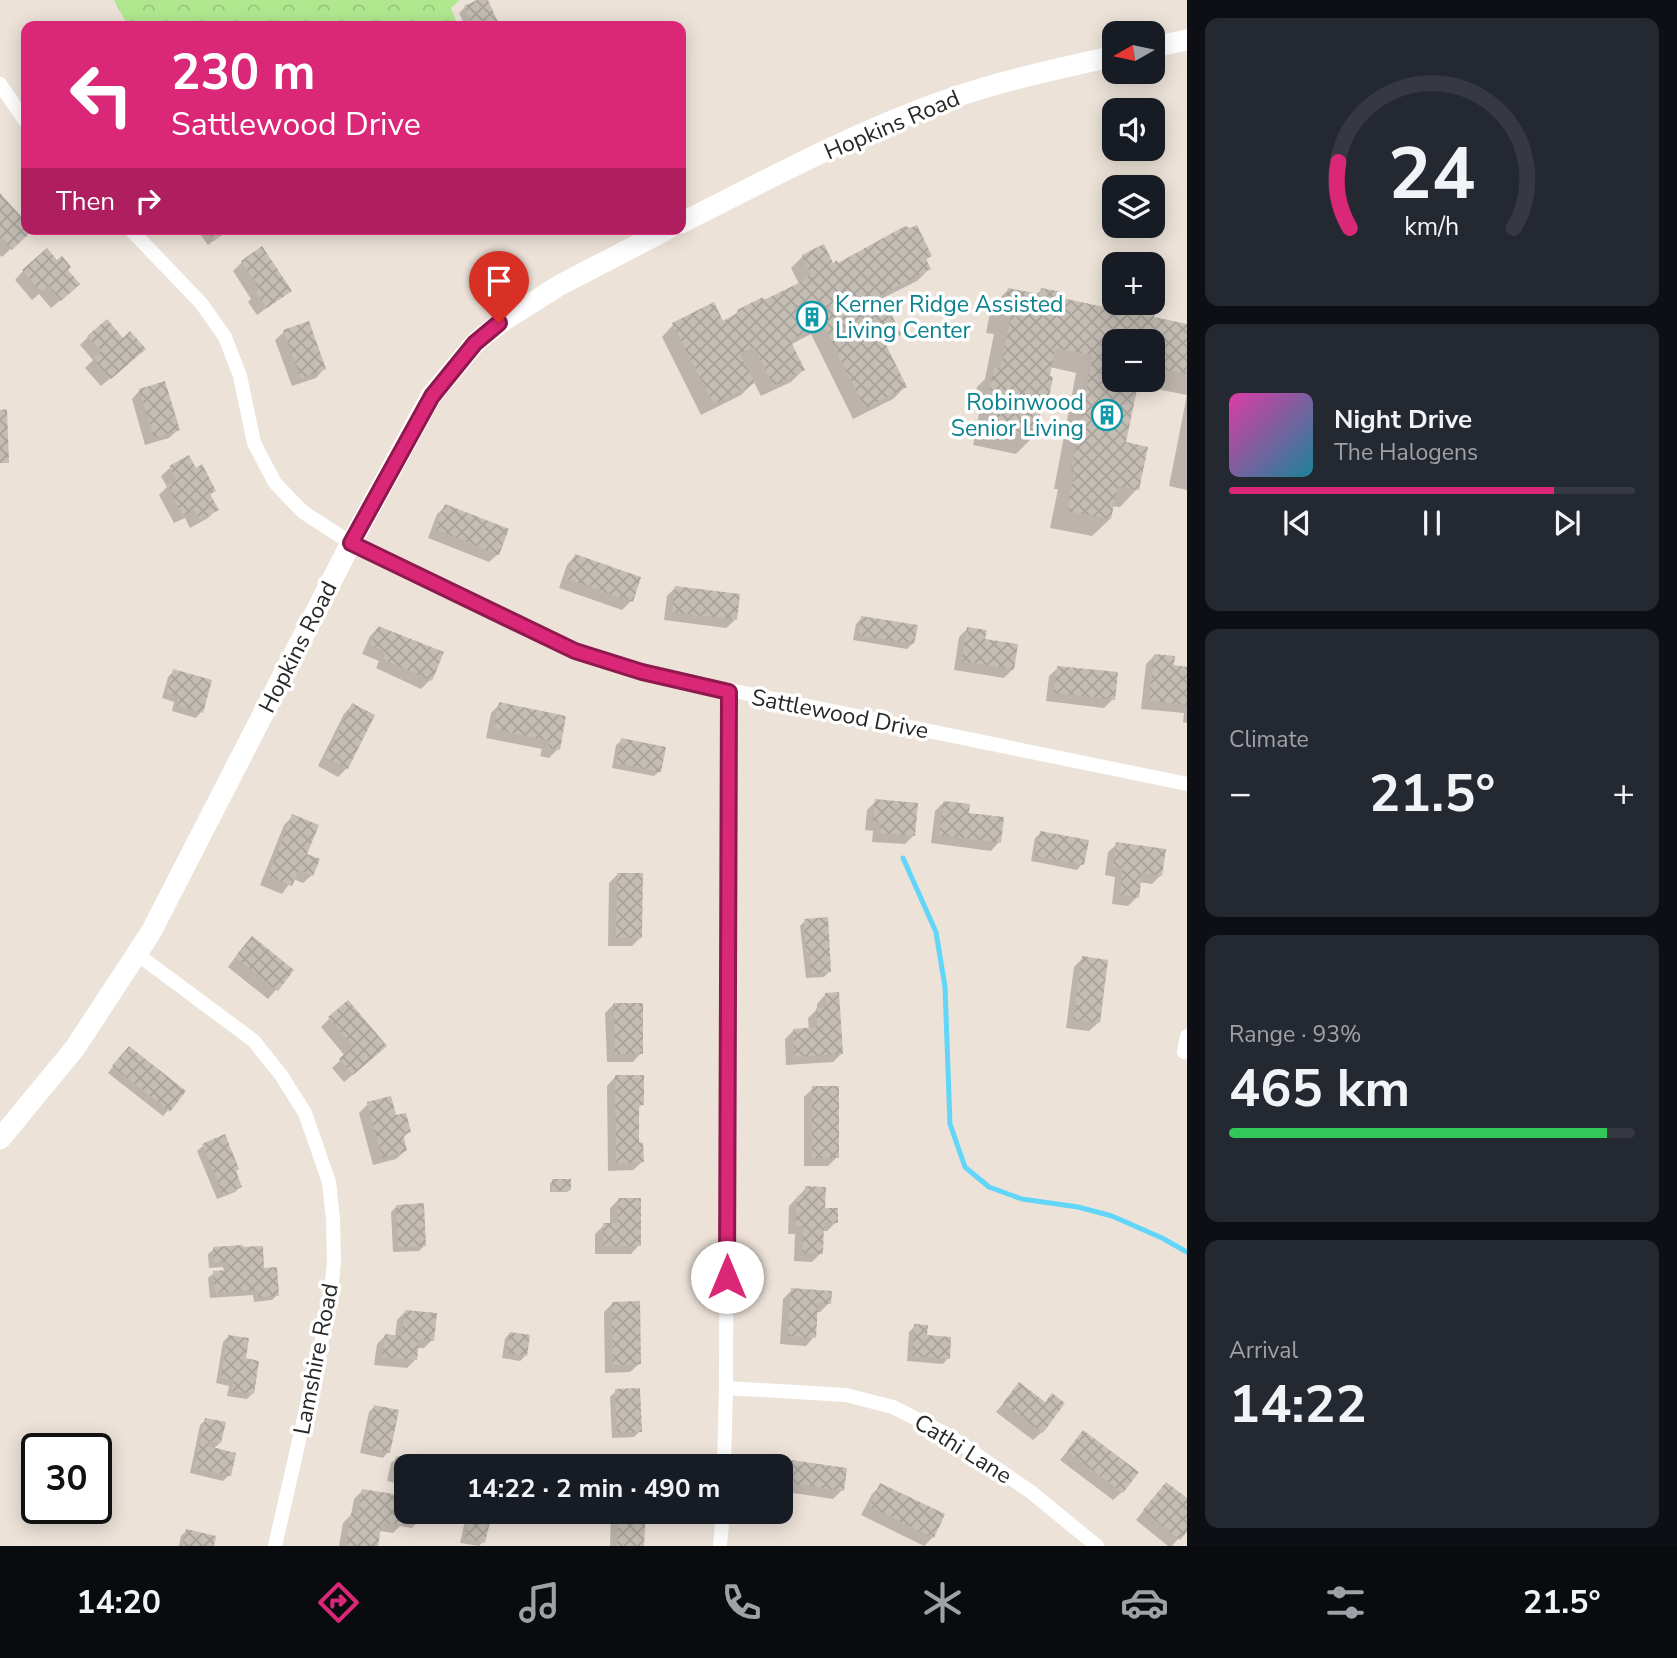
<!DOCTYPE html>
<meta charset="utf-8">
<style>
body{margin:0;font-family:"Nunito Sans",sans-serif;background:#242831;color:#f1f3f6;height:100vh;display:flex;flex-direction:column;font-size:26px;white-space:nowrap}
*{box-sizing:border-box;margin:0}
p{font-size:23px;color:#9ea1a6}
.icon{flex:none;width:38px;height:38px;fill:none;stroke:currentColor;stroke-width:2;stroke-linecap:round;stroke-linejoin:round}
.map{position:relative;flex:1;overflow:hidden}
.details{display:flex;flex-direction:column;gap:18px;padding:18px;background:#0d0f14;width:490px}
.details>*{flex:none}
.guide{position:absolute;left:21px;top:21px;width:665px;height:214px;border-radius:14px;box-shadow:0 4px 18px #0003;background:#db2777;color:#fff;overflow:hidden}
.needle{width:46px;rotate:261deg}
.buttons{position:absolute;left:1102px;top:21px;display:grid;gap:14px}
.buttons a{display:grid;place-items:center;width:63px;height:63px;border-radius:14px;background:#171b24;box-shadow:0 4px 18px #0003;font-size:35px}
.speed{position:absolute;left:21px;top:1433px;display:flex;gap:14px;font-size:35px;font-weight:700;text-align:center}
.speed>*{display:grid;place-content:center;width:91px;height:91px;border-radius:50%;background:#171b24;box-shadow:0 4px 18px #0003;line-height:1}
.speed .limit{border:4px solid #111;border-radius:10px;background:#fff;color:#111}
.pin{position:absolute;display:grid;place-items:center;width:60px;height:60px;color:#fff;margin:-72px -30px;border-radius:50% 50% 50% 0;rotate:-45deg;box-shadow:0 0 7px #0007}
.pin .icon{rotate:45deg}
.me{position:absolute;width:77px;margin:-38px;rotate:0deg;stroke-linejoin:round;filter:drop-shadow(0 0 5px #0008)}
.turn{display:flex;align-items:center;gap:24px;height:147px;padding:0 35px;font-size:32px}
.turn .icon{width:91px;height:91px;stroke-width:2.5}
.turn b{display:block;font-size:49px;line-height:60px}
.then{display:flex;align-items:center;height:66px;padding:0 35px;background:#0003;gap:14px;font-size:26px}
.big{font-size:52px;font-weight:700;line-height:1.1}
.details .card{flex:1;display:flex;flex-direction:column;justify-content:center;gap:10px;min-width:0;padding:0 24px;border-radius:14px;background:#242831}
.details .dial{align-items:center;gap:0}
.dial svg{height:182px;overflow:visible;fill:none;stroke:#363941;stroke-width:7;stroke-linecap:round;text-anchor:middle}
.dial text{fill:#f1f3f6;stroke:none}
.song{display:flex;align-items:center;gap:21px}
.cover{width:84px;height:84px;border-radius:10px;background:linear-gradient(135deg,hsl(320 70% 55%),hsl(190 70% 35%))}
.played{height:7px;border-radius:4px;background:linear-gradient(90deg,#db2777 80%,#363941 80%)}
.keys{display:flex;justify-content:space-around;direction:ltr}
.heat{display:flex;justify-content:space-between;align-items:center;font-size:38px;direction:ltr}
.charge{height:10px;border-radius:5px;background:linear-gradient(90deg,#34c759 93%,#363941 0)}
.trip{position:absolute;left:394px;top:1454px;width:399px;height:70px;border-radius:14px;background:#171b24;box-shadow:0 4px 18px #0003;font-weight:700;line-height:70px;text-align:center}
.dock{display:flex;height:112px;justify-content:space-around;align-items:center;background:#090b0e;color:#9ea1a6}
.dock .icon{width:49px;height:49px}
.dock .active{color:#db2777}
.dock b{font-size:32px;color:#f1f3f6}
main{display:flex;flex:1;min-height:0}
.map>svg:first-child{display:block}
.forest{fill:url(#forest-crowns)}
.shadow{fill:#0003;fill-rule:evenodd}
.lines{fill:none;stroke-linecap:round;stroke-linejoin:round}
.stream{stroke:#61d6f8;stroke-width:5}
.building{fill:url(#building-cross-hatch)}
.minor{stroke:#fff;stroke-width:14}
.secondary{stroke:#fff;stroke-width:21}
.route-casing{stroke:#8e194d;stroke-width:18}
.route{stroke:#db2777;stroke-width:12}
.labels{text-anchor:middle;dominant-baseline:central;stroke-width:7;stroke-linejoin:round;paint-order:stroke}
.street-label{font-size:23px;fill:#282828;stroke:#fff}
.culture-label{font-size:23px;fill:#0d838f;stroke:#fff;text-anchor:start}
</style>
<main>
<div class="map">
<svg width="1187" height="1546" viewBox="0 0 1187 1546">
<defs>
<pattern id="forest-crowns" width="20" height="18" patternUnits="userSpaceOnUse" patternTransform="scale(1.75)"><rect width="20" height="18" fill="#b1e88f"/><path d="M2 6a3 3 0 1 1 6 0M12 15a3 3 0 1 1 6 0" fill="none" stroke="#98c77b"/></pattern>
<pattern id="building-cross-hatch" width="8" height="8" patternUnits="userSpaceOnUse" patternTransform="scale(1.75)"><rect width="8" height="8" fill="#c3bdb4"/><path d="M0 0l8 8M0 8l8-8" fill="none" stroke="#a8a29b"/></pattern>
</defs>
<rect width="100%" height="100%" fill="#ece2d8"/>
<path class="forest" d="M114 0H460L451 8 458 26H128Z"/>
<path class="shadow" d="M481 0H487L497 24 494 26H465L459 13 465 7Z
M0 196 26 224V229L31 230 2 257 0 255Z
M196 229H229L208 245Z
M930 255 925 261 929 269 917 281 865 307 868 313 900 335 885 348 905 387 893 399 853 419 811 334 790 345 803 370 791 382 761 396 754 382 741 395 701 415 662 337 673 325 723 323 738 312 764 303 799 284 791 268 803 256 837 265Z
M242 262 290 291 257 315 248 302 251 299 233 271Z
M66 270 69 293 51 308 39 294 32 300 15 280 23 271Z
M1042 289 1060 299 1119 312 1125 305 1152 318 1187 326V490L1169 486 1187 395 1136 385 1124 444 1137 489 1120 507 1112 506 1110 519 1092 536 1050 528 1058 489H1054L1076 373 1050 367 1046 402 1039 410 1034 436 1016 454 973 445 980 409 973 408 977 387 985 379 994 334 986 333 991 307 1008 290 1036 295ZM1115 341H1153V380H1115Z
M284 332 324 369 316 378 292 386 275 340Z
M88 337 135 358 101 386 85 368 93 360 80 345Z
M140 390 178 430 169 438 145 445 132 399Z
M188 458 195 470 214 491 209 496 216 510 208 518 190 528 185 518 174 523 159 495 167 487 161 476 170 468Z
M446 506 498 554 489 562 428 538 437 514Z
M575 556 631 601 622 610 559 588 567 565Z
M675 588 735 620 726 628 664 620 667 596Z
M862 618 913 643 907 649 853 640 856 624Z
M378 628 430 680 421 689 376 668 379 661 362 654 370 636Z
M968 628 1013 669 1004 678 954 670 959 637Z
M1154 656 1173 667 1187 668V723L1183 722 1184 713 1141 709 1146 664Z
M1058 668 1113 699 1104 708 1046 701 1049 676Z
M174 671 201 712 196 718 172 711 174 702 162 698 168 677Z
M500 704 564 717 558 749 549 758 540 756 542 749 486 738 491 713Z
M352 705 347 768 338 777 318 766 344 714Z
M622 740 660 771 654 776 612 768 616 745Z
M876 801 914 835 905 844 872 842 873 831 865 830 867 810Z
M944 802 967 814 999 842 991 851 931 843 935 811Z
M293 816 312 875 303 883 293 879 282 894 260 885 284 825Z
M1041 833 1082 864 1077 870 1031 861 1035 838Z
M1117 844 1161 875 1152 884 1139 882 1137 897 1128 906 1112 904 1115 877 1105 875 1108 852Z
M618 874 641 937 632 946H608L609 883Z
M805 921 830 971 824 977 806 978 800 926Z
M243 947 292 971 268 999 228 967Z
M1083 958 1098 1023 1089 1031 1066 1028 1074 967Z
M825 995 842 1053 833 1062 786 1065 785 1039 793 1031 809 1030 808 1018 817 1009V1004Z
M614 1004 641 1053 633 1062H607L605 1013Z
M330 1018 376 1055 344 1082 332 1068 345 1056 321 1027Z
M123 1053 184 1092 163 1116 108 1073Z
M615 1077 643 1104 637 1109 638 1144 642 1162 633 1170 608 1171 607 1086Z
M813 1088 837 1157 828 1166H804V1097Z
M368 1104 395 1117 409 1132 402 1139 405 1151 396 1159 373 1165 359 1113Z
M203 1146 234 1172 240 1187 235 1192 217 1199 197 1151Z
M553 1181 570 1190 567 1192H550V1183Z
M806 1188 836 1222 827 1231H822L821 1253 812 1262 794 1261 795 1234H788L789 1206Z
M619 1199 639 1245 631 1254H595V1234L604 1225H610V1208Z
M396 1207 425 1245 419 1251 393 1252 391 1212Z
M214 1249 263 1270 277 1295 272 1300 254 1302 253 1295 210 1298 208 1278 214 1273 224 1272 223 1267 209 1268 208 1254Z
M792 1290 829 1303 820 1312H816L814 1337 806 1346 780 1344 783 1299Z
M613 1303 639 1364 630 1372 605 1373 604 1312Z
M405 1312 432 1340 424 1348H417L415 1360 407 1368 374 1365 377 1344 385 1336 395 1337 397 1320Z
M915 1326 948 1358 943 1364 907 1361 909 1332Z
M510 1333 525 1356 520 1361 502 1358 505 1339Z
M228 1337 244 1360 252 1394 247 1399 227 1396 229 1386 216 1383 223 1342Z
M1019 1385 1042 1432 1033 1440 996 1412Z
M616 1391 640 1431 634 1437 612 1438 610 1397Z
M374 1407 388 1452 383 1458 360 1453 369 1412Z
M206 1420 220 1443 213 1449 229 1475 223 1481 190 1473 200 1425Z
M1083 1432 1122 1492 1113 1500 1060 1460Z
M397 1458 414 1461 413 1466H406L405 1485 387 1481 391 1463Z
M778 1460 842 1490 833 1499 780 1491V1466H771Z
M881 1485 933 1537 924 1546 861 1515 872 1494Z
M362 1491 406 1498V1512H422L421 1519 412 1528 400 1526 393 1533 379 1531 377 1546H339L343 1523 351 1515 354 1499Z
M1158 1493 1187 1501V1529L1172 1546H1168L1136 1520Z
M611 1512H644L642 1546H610Z
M470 1519 483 1542 479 1546 460 1543 464 1525Z
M186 1531 212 1546H179L181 1536Z"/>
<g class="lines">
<path class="stream" d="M903 858 936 932 945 987 950 1124 965 1167 989 1187 1022 1199 1078 1207 1112 1216 1162 1238 1187 1252"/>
</g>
<path class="building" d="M477 0H488L499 24 494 26H473L464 6Z
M0 193 26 222V229H34L12 250 0 237Z
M917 225 932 256 926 259 931 269 865 303 869 311 885 302 902 335 885 343 907 387 865 408 823 324 790 340 805 370 774 386 754 347 740 354 755 383 714 404 672 323 714 302 723 321 738 313 737 310 763 297 764 300 807 279 806 277 811 274 802 255 824 244 833 263 837 260 838 263 905 226 910 228Z
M205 229H230L214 241Z
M262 246 292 291 267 308 256 292 259 289 241 261Z
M47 248 57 260 62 256 71 267 68 270 80 284 61 301 49 286 41 293 22 270Z
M1008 288 1040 294 1041 288 1063 292 1062 298 1123 311 1125 303 1155 309 1154 317 1187 324V374L1153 367V341H1115V380H1139L1126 442 1148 447 1139 490 1118 486 1111 519 1067 511 1075 472 1071 471 1093 355 1055 348 1050 376 1053 377 1048 403 1043 402 1035 437 990 428 997 392 990 390 994 367 1000 368 1011 317 1002 315Z
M107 319 123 338 130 331 146 349 111 379 93 358 101 351 87 336Z
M309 321 326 369 301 379 283 330Z
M165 381 180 430 154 438 139 389Z
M7 409 9 463H0V410Z
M189 455 196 468 202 464 216 491 210 494 219 510 199 520 194 510 183 516 167 485 176 480 169 466Z
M445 504 509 529 499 555 435 529Z
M575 554 641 577 633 602 567 579Z
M675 586 740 594 737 620 672 612Z
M861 616 918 625 914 644 858 635Z
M378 626 444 652 432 681 383 659 386 652 370 645Z
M967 627 987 630 985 639 1018 644 1014 670 962 661Z
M1154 654 1175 656 1174 665 1187 667V705L1149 701Z
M1057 666 1118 672 1115 700 1054 693Z
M173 669 212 680 203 713 176 705 179 696 167 693Z
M499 702 566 716 560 750 548 748 550 741 494 729Z
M352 703 375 715 348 769 325 757Z
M621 738 666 747 661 772 616 763Z
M875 799 918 803 915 836 880 833 881 822H873Z
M944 801 970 804 969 813 1004 817 1001 843 939 835Z
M292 814 319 825 307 854 320 859 313 876 299 870 292 886 268 876Z
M1040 831 1089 840 1084 865 1035 856Z
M1116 842 1166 849 1162 876 1142 873 1139 898 1120 895 1123 868 1113 867Z
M617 873H643L642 938H616Z
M828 917 831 972 811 974 809 952H806L804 919Z
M252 936 294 970 278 991 235 957Z
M1082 956 1108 960 1100 1023 1073 1020Z
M839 992 843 1054 795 1057 793 1029 817 1027 816 1008 826 1007 825 993Z
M348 1000 387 1046 353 1075 339 1059 353 1046 328 1017Z
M613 1003H643V1054H615Z
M129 1046 186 1091 170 1112 112 1066Z
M615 1075H644V1105H639V1142L643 1143 644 1162 616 1163Z
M812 1086H839V1158H812Z
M391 1096 396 1115 406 1113 411 1132 403 1134 407 1151 382 1158 367 1102Z
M225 1134 239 1169 236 1171 242 1187 223 1195 202 1144Z
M552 1179H571V1190L552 1191Z
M805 1186 826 1187 825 1208H838V1223H824L823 1254 802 1253 803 1226 796 1225 797 1196H805Z
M618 1198H641V1246H603V1223H618Z
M424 1203 426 1246 398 1247 396 1205Z
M242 1245 244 1247 263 1246 264 1268 277 1267 279 1296 259 1297 258 1290 215 1293 213 1271 229 1270 228 1262 214 1263 213 1247Z
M791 1288 832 1291 831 1304 818 1303 816 1338 788 1336Z
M640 1301 641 1364 613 1365 612 1302Z
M405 1310 437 1313 434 1341 419 1339 417 1360 382 1357 385 1334 402 1336Z
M914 1324 928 1325 927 1335 951 1337 950 1359 912 1356Z
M510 1332 530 1335 527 1356 506 1353Z
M228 1335 249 1338 246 1358 259 1361 254 1394 232 1391 234 1380 221 1378Z
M1019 1382 1045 1402 1052 1393 1065 1403 1043 1433 1003 1403Z
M640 1388 642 1432 617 1433 615 1389Z
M374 1405 399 1410 390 1453 364 1447Z
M205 1418 226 1422 221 1443 209 1441 208 1446 236 1453 231 1476 194 1468Z
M1083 1430 1139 1472 1123 1493 1067 1451Z
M396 1456 416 1460 415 1466H406V1479L392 1476Z
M777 1458 847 1468 844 1491 780 1482V1466H776Z
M1166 1482 1187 1498V1532L1180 1540 1143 1510Z
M880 1483 945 1514 934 1538 869 1506Z
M362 1489 406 1496V1512H424L423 1520 405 1517 404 1525 382 1522 378 1546H346L351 1513 358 1514Z
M619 1512H646L644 1546H617Z
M469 1517 490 1522 485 1543 465 1538Z
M186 1529 216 1536 214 1546H182Z"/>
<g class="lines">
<path class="minor" d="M0 84 26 122
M130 229 201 303 225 337 240 376 254 443 275 483 303 512 351 543 515 624 575 651 642 672 1187 784
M137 954 254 1041 281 1075 305 1113 329 1182 333 1219 334 1261 330 1304 275 1546
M1184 1052 1187 1036
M726 1388 846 1395 893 1407 948 1435 1031 1492 1097 1546
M724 1466 726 1388 729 692
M720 1546 723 1512"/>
<path class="secondary" d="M1153 47 1187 40
M681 223C767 180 853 133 944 101 999 81 1057 69 1115 56
M0 1139 75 1048 151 932 351 543 431 396 475 343 500 323 560 285 668 229"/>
</g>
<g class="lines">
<g class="route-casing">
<path id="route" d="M499 323 475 343 432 396 351 543 575 651 642 672 729 692 727 1277"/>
</g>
<use href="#route" class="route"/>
</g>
<defs>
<g id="building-ring" transform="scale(1.575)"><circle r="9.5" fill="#fff" stroke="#0f9aa8" stroke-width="1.5"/><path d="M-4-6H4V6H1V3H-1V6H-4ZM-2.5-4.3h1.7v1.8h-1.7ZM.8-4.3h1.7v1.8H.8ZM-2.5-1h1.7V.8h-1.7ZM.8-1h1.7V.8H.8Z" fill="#0f9aa8"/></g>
</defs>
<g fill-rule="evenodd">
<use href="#building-ring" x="812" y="317"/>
<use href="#building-ring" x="1107" y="415"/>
</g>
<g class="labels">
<g class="street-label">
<text transform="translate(892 125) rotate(-23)">Hopkins Road</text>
<text transform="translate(298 647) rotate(-63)">Hopkins Road</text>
<text transform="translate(840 714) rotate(11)">Sattlewood Drive</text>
<text transform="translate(316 1359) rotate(-79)">Lamshire Road</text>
<text transform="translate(963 1449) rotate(32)">Cathi Lane</text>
</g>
<g class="culture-label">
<text x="835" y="304">Kerner Ridge Assisted<tspan x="835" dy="26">Living Center</tspan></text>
<text x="1084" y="402" text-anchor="end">Robinwood<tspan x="1084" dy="26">Senior Living</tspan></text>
</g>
</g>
</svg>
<div class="buttons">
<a><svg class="needle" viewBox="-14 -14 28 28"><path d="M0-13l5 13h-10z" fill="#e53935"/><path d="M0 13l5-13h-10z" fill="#9ea1a6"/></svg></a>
<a><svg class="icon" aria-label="sound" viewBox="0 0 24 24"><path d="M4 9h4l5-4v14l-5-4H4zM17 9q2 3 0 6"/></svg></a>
<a><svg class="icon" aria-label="layers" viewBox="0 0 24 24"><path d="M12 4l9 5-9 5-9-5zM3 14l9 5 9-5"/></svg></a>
<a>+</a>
<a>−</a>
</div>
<div class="speed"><div class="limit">30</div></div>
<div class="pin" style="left:499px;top:323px;background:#d93025"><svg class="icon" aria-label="arrive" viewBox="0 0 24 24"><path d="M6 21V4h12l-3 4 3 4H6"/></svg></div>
<svg class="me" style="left:727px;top:1277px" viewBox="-20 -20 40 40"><circle r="19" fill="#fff"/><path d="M0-13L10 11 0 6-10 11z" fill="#db2777"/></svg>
<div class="trip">14:22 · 2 min · 490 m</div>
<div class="guide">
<div class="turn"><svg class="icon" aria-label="left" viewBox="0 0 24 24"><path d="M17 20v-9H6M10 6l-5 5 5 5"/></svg><div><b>230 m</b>Sattlewood Drive</div></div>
<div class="then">Then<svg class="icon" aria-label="right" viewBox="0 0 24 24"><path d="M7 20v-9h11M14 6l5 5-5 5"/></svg></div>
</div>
</div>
<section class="details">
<div class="card dial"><svg viewBox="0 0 100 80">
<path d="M14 69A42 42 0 1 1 86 69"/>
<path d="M14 69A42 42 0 0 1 9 40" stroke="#db2777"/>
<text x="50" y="56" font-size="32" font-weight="700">24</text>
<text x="50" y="72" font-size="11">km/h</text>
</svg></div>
<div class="card">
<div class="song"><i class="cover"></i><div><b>Night Drive</b><p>The Halogens</p></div></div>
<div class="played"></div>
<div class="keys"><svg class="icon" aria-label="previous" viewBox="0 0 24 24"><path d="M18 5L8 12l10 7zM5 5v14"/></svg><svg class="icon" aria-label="pause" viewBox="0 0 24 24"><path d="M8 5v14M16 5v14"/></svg><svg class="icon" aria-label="next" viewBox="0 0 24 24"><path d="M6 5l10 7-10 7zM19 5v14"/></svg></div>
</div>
<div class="card"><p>Climate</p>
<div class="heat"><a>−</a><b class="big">21.5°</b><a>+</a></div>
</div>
<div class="card"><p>Range · 93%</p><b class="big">465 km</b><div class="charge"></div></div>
<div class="card"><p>Arrival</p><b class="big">14:22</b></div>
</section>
</main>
<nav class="dock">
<b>14:20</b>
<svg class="icon active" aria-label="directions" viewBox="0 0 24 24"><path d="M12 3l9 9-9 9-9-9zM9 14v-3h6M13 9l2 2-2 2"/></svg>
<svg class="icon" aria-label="music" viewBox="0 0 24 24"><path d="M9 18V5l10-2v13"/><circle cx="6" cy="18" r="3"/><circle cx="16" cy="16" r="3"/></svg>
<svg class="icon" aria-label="phone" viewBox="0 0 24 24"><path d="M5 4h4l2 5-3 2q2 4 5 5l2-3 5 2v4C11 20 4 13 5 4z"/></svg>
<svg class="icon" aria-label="climate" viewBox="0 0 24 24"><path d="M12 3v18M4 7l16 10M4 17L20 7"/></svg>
<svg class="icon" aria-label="car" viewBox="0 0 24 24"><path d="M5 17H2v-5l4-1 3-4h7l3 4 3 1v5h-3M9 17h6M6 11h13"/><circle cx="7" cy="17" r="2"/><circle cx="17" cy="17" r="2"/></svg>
<svg class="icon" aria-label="filters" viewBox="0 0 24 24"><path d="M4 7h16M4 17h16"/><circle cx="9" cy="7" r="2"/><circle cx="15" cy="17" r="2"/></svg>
<b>21.5°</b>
</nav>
